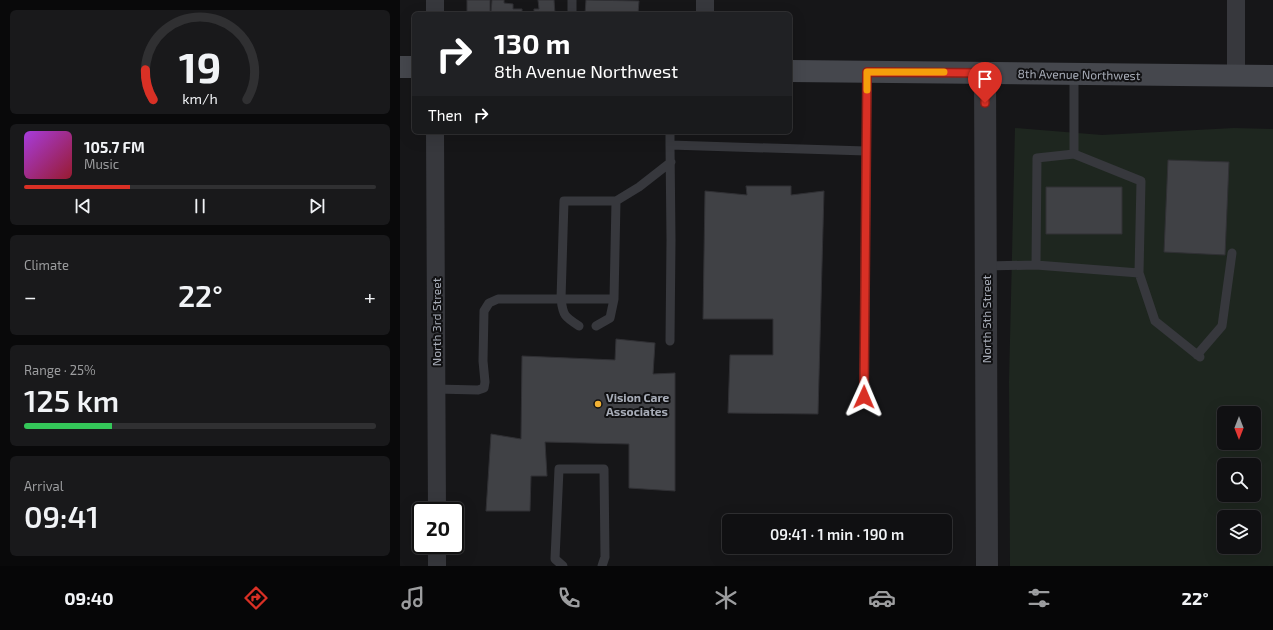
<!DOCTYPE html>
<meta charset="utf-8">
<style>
body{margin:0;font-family:"Exo 2",sans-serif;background:#19191b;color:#f1f3f6;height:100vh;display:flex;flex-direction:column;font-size:15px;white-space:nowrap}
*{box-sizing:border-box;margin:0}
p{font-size:13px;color:#9c9d9f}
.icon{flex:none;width:22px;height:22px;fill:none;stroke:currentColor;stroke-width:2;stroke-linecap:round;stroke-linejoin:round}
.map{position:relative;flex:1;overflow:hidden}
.details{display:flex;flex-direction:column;gap:10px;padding:10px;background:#09090a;width:400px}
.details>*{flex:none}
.guide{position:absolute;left:12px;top:12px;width:380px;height:122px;border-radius:6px;box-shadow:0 4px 16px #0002,0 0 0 1px #303032;background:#202124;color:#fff;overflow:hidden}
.needle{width:26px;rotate:180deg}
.tools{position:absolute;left:817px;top:406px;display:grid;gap:8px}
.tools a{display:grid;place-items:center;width:44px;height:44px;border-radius:6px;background:#101012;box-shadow:0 4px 16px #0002,0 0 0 1px #303032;font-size:20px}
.speed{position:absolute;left:12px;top:502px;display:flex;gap:8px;font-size:20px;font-weight:700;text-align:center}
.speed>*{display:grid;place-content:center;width:52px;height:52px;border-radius:50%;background:#101012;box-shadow:0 4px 16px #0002,0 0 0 1px #303032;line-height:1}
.speed .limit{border:2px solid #111;border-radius:6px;background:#fff;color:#111}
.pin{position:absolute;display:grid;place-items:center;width:34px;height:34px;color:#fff;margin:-41px -17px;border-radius:50% 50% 50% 0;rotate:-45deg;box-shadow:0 0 4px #0007}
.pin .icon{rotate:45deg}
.me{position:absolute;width:44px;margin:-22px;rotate:1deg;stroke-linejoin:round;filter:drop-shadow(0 0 3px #0008)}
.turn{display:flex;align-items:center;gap:14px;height:84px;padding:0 16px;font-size:18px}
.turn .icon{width:52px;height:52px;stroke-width:2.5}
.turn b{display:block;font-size:28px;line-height:34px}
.then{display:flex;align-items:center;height:38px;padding:0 16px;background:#0003;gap:8px;font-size:15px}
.big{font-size:30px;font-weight:600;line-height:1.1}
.details .tile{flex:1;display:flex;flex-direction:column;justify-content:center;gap:6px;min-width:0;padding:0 14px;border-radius:6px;background:#19191b}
.details .dial{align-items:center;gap:0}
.dial svg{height:104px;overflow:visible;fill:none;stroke:#303032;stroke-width:7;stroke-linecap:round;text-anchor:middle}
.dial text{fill:#f1f3f6;stroke:none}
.song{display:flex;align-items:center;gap:12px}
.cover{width:48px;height:48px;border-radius:6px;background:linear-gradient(135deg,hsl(280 70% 55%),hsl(350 70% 35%))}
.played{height:4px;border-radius:2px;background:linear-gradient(90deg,#d93025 30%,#303032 30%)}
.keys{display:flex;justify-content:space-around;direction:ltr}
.heat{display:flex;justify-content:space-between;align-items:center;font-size:22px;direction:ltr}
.charge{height:6px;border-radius:3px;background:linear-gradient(90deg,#34c759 25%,#303032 0)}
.trip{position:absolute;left:322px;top:514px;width:230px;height:40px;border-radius:6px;background:#101012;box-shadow:0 4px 16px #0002,0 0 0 1px #303032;font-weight:600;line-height:40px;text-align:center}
.tabs{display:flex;height:64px;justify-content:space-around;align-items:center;background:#060607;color:#9c9d9f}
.tabs .icon{width:28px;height:28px}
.tabs .current{color:#d93025}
.tabs b{font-size:18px;color:#f1f3f6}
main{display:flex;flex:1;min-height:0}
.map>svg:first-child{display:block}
.green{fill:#1e261f;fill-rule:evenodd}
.building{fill:#404145;stroke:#303034}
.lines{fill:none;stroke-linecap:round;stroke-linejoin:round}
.service{stroke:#37383d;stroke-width:9}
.minor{stroke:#37383d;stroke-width:18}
.tertiary{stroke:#37383d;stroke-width:22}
.secondary{stroke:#45474d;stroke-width:22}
.route-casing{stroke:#8d1f18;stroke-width:10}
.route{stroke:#d93025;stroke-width:7}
.slow{stroke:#f59e0b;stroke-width:7}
.poi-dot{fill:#f2b134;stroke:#111113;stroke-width:1.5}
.labels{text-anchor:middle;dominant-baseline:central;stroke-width:4;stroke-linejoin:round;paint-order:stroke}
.street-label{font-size:12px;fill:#a8adb8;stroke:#111113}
.poi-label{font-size:12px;font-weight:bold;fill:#a8adb8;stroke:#111113;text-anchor:start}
</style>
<main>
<section class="details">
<div class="tile dial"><svg viewBox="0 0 100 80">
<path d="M14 69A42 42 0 1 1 86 69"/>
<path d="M14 69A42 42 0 0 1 8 46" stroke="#d93025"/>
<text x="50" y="56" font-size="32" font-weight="700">19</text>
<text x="50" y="72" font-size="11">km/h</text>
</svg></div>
<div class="tile">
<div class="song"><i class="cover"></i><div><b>105.7 FM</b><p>Music</p></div></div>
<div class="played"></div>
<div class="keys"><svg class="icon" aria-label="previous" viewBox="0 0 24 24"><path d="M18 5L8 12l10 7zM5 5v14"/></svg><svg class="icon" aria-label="pause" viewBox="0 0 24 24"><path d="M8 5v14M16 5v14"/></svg><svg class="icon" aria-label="next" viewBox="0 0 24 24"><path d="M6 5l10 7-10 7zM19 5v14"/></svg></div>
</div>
<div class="tile"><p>Climate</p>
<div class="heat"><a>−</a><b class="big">22°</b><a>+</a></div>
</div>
<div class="tile"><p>Range · 25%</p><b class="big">125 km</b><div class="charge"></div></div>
<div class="tile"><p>Arrival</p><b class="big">09:41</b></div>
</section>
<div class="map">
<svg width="873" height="566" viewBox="0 0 873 566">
<rect width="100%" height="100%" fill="#161618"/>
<path class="green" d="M615 128 702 135 834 128 873 129V566H610L609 382ZM824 413H854V443H824ZM824 465H854V495H824ZM824 517H854V547H824Z"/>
<path class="building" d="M67 0H90V14H67Z
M92 0H104V3L113 4V9H122V14H100V13L91 12Z
M138 0H154L155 14H134V9H139Z
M186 0 239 1 238 14H185Z
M768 160 829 162 825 255 764 252Z
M346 186H391V195L424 191 418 414 328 413 330 355H373V319H303L305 191 347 195Z
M646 187H722V234H646Z
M216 339 255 343 253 374 275 373V491L229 488V444L145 442 147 476H131L130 511H86L91 434 121 439 122 356 215 360Z"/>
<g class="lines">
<path class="service" d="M172 0V14
M674 74V154
M270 132V145L466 151
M216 201 214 299H161L164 201H216L239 187 271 162
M586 266 636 265 739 273 741 181 674 154 637 158 636 265
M739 273 755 321 800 357
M196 326 210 318 214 299
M270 341 271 240 270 145
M797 355 822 326 832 253
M36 389 78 390 84 388 85 382 83 361 84 311 89 303 98 299H161C163 316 165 317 179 326
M464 397 467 72
M163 566 155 559 159 469H204L205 557 202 566"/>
<path class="minor" d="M305 0V14
M35 14V0
M836 75V0
M35 132 37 511
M37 545V566"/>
<path class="tertiary" d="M585 73 587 566"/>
<path class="secondary" d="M0 67H14
M390 71 873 76"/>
</g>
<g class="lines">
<g class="route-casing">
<path id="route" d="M464 397 467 72 585 73V103"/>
</g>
<use href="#route" class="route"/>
<path class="slow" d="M467 90V72H544"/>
</g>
<circle class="poi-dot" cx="198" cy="404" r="4"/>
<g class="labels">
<g class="street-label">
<text transform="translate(679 74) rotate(1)">8th Avenue Northwest</text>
<text transform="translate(586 319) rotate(-90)">North 5th Street</text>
<text transform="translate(36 322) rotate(-90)">North 3rd Street</text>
</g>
<g class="poi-label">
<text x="206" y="397">Vision Care<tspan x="206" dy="14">Associates</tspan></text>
</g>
</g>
</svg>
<div class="tools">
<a><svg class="needle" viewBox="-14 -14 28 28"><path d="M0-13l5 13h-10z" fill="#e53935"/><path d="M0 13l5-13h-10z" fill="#9c9d9f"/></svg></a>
<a><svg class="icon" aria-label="search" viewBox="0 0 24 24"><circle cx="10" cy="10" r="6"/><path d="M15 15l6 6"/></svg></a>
<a><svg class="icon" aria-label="layers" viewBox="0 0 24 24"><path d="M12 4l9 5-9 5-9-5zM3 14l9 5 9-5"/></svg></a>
</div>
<div class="speed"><div class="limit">20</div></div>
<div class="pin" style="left:585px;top:103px;background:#d93025"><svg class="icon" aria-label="arrive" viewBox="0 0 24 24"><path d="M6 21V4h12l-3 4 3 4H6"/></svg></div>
<svg class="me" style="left:464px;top:397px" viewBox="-20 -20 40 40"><path d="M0-17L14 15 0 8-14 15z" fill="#d93025" stroke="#fff" stroke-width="4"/></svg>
<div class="trip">09:41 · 1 min · 190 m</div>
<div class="guide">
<div class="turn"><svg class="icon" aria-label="right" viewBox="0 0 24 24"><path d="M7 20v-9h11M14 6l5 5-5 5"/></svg><div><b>130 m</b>8th Avenue Northwest</div></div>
<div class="then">Then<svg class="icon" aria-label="right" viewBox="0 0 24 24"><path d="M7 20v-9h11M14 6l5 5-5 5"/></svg></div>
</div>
</div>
</main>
<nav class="tabs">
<b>09:40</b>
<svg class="icon current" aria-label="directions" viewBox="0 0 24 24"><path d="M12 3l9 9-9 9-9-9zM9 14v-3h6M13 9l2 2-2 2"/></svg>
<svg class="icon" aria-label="music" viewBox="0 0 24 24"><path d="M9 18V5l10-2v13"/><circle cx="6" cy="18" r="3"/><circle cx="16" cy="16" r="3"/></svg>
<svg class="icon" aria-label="phone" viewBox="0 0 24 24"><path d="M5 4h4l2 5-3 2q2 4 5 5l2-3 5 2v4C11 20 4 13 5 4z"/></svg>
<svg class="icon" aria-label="climate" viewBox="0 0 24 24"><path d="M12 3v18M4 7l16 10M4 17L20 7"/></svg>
<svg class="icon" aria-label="car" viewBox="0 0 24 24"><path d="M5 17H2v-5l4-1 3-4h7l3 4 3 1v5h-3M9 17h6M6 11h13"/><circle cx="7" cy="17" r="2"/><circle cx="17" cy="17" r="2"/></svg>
<svg class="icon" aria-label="filters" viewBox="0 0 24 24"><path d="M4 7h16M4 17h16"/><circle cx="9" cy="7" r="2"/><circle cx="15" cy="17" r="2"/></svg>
<b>22°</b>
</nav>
